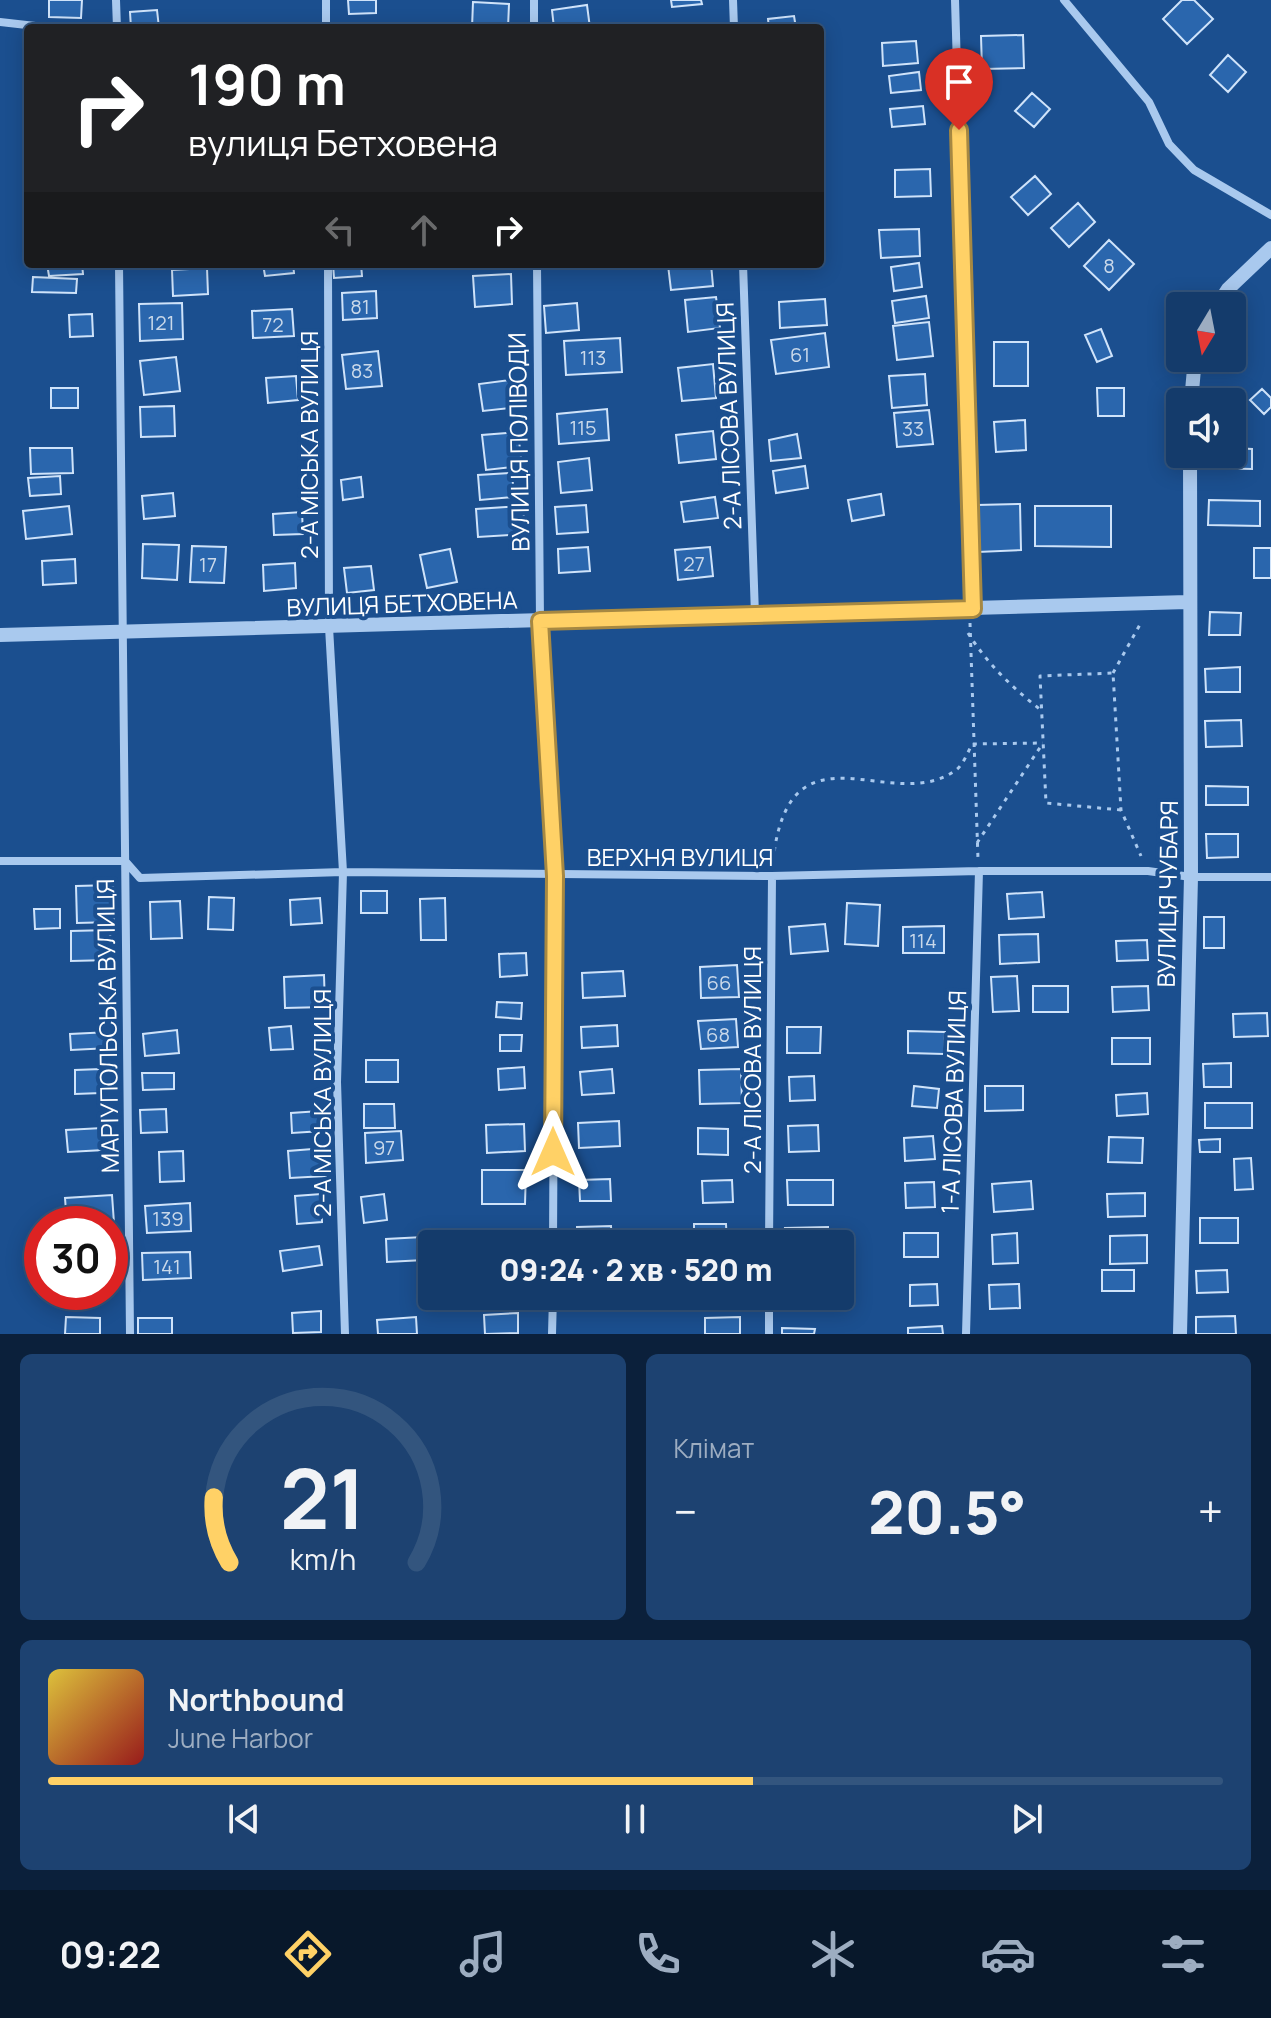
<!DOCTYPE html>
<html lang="uk">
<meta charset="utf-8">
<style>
body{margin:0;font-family:Manrope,sans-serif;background:#1d4271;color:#f1f3f6;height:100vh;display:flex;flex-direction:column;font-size:30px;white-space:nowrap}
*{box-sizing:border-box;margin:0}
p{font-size:26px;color:#9dadc1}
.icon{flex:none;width:44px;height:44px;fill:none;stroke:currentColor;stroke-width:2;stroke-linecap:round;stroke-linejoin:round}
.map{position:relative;height:1334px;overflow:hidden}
.side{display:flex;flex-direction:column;gap:20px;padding:20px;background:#0b203b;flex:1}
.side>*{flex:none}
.top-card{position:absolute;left:24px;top:24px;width:800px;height:244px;border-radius:8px;box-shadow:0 4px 20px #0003,0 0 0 2px #33557e;background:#202124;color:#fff;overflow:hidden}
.needle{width:52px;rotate:190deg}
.buttons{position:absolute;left:1166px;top:292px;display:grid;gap:16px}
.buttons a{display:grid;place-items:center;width:80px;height:80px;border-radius:8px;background:#143b6b;box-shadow:0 4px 20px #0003,0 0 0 2px #33557e;font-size:40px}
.speed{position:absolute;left:24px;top:1206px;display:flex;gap:16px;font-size:40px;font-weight:700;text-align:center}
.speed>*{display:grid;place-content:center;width:104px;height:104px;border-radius:50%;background:#143b6b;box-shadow:0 4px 20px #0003,0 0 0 2px #33557e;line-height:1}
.speed .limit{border:12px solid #d22;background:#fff;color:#111}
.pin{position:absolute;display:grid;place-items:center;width:68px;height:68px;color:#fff;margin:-82px -34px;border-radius:50% 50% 50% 0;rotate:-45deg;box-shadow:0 0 8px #0007}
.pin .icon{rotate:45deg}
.me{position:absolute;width:88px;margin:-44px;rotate:0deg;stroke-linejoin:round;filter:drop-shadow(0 0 6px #0008)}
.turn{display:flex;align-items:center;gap:28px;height:168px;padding:0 32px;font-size:36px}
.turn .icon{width:104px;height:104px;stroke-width:2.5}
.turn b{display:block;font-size:56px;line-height:68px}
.lanes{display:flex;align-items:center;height:76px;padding:0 32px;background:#0003;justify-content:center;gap:40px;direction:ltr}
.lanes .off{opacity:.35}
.big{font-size:60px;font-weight:800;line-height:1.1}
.side .tile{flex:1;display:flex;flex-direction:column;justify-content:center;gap:12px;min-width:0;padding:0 28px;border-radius:12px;background:#1d4271}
.side .dial{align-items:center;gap:0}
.dial svg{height:208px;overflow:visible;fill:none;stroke:#33557e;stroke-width:7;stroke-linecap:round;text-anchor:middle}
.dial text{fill:#f1f3f6;stroke:none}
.song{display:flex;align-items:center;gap:24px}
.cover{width:96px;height:96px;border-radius:12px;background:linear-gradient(135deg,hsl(50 70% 55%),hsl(0 70% 35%))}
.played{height:8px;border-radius:4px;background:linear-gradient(90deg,#ffd166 60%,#33557e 60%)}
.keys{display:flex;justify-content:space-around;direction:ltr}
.heat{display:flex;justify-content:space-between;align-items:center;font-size:44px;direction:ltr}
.side .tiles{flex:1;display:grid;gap:20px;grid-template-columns:1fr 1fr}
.tile:last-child{grid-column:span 2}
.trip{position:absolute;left:418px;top:1230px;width:436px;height:80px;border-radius:8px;background:#143b6b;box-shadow:0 4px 20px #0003,0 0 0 2px #33557e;font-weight:800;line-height:80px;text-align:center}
.dock{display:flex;height:128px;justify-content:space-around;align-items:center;background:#08182b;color:#9dadc1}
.dock .icon{width:56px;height:56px}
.dock .on{color:#ffd166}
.dock b{font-size:36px;color:#f1f3f6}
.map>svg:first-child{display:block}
.building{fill:#2a66ad;stroke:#cfe3fa;stroke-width:2}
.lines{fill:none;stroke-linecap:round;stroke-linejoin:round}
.path{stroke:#a9c9ee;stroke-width:3;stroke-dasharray:4 6;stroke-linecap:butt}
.minor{stroke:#a9c9ee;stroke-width:8}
.tertiary{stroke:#a9c9ee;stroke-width:14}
.route-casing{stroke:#a68842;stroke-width:20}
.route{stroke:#ffd166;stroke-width:14}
.labels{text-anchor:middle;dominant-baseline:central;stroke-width:8;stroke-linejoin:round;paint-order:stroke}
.number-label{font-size:20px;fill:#cad9ea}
.street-label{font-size:24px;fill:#fff;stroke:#1b4f8f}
</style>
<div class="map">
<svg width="1271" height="1334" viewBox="0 0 1271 1334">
<rect width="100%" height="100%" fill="#1b4f8f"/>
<path class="building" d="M49 0H82L81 18 49 17Z
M348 0H376V13L349 14Z
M671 0H701L702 4 672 7Z
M1182 0H1194L1213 19 1187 44 1163 19Z
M473 2 509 4 508 28H472Z
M587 5 590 28H554L552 10Z
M157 10 159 28H131L130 12Z
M794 16 796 28H769L768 19Z
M1023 35 1024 68 982 69 981 36Z
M916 41 918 63 883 66 882 43Z
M1228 55 1246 72 1228 92 1210 75Z
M919 72 921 90 891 93 889 76Z
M1032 93 1050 109 1034 127 1015 111Z
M923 106 925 124 892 127 890 109Z
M930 169 931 196 895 197V170Z
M1035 176 1051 194 1028 215 1011 197Z
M1078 203 1095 222 1069 247 1051 228Z
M919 229 920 256 881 258 879 230Z
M1109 240 1134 264 1109 290 1084 266Z
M919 263 922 287 894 291 891 267Z
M47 264H82L83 274 49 276Z
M263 264H293L294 273 265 276Z
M333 264H361L362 276 334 278Z
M711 264 713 286 671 290 668 265Z
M207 268 208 294 173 296 172 270Z
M511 274 512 304 475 307 473 276Z
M33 277 77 279 76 293 32 292Z
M376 291 377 318 343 320 342 293Z
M926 296 929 318 895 323 892 301Z
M716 297 720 328 688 332 685 300Z
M825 299 827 325 780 328 779 302Z
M182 303 183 339 140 341 139 304Z
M577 303 579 330 546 333 544 306Z
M292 309 294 336 253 338 252 311Z
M92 314 93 336 70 337 69 315Z
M929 322 933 356 897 360 893 326Z
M1101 329 1112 356 1097 362 1085 335Z
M825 333 829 367 776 374 771 340Z
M620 338 622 372 566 375 564 341Z
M994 342H1028V386H994Z
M378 351 382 386 346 389 342 355Z
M176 357 180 391 144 395 140 361Z
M713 364 716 398 682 401 678 368Z
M925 374 927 405 892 408 889 376Z
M296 376 298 400 268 403 266 378Z
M517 379 520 407 483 411 479 384Z
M51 388H78V408H51Z
M1097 388H1124V416H1098Z
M1262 389 1271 398V407L1264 414 1250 400Z
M174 406 175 436 141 437 140 407Z
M607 409 609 440 559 444 557 414Z
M929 410 933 444 897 447 894 413Z
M1025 420 1026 450 996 452 994 422Z
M713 431 716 459 679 463 676 435Z
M518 432 522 466 486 470 482 435Z
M797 434 801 458 771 461 769 440Z
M30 448H72L73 473 31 474Z
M1232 448 1252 449V469L1211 468V454H1232Z
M589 458 592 490 561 493 558 462Z
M805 466 808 488 776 493 773 471Z
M512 473 514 497 480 500 478 475Z
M60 476 61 494 30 496 28 478Z
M361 477 363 497 343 500 341 480Z
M173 493 175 516 144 519 142 496Z
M881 494 884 515 852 521 848 500Z
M715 497 718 518 684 522 681 502Z
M1209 500 1260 501V526L1208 525Z
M1020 504 1021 550 978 552 977 505Z
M586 505 588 532 557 534 555 507Z
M69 506 72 534 26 539 23 511Z
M523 506 525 534 478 537 476 509Z
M1035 506H1111V547L1035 546Z
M302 512 303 534 274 535 273 514Z
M143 544 179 545 177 580 142 578Z
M192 546 226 547 224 583 190 582Z
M588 547 590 571 559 573 558 549Z
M710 547 713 576 678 580 675 550Z
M1254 548H1271V578H1254Z
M450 549 457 582 427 588 420 555Z
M75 559 76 583 43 585 42 561Z
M295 563 296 588 264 591 263 565Z
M371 566 374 590 347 593 344 568Z
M1210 612 1241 613 1240 635H1209Z
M1240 667V692H1206L1205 669Z
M1241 720 1242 746 1206 747 1205 721Z
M1206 786 1248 787V805H1206Z
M1206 834H1238V857L1207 858Z
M113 885 114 922 77 923 76 886Z
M361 891H387V913H361Z
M1042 892 1044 917 1009 919 1007 894Z
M209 897 234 898 233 930 208 929Z
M320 898 322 923 291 925 290 900Z
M445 898 446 940H421L420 899Z
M180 901 182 938 151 939 150 902Z
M847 903 880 905 878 946 845 944Z
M34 909H60V928L35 929Z
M1204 917H1224V948H1204Z
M825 924 828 951 791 954 789 927Z
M944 926V953H903V927Z
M110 930 111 960 71 961V931Z
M1038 934 1039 962 1000 964 999 935Z
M1147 940 1148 960 1117 961 1116 941Z
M526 953 527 975 500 977 499 954Z
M737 965 739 997 701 998 700 967Z
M623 971 625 996 583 998 582 973Z
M324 975 325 1007 285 1008 284 977Z
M1017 976 1019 1011 993 1012 991 977Z
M1033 986H1068V1012H1033Z
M1148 986 1149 1010 1113 1012 1112 987Z
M497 1002 522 1003 521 1019 496 1017Z
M1267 1013 1268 1036 1234 1037 1233 1014Z
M736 1019 738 1047 701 1049 698 1021Z
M617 1025 618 1046 582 1048 581 1027Z
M291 1026 293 1049 271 1050 269 1028Z
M787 1027H821L820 1053H787Z
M177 1030 179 1053 145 1056 143 1034Z
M908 1031 945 1032 944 1054 908 1053Z
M110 1032V1048L71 1050 70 1034Z
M500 1035H522L521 1051H500Z
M1112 1038H1150V1064H1112Z
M366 1060H398V1082H366Z
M1231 1063V1087H1204L1203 1064Z
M524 1067 525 1088 499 1090 498 1069Z
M101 1069V1093L75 1094V1070Z
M612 1069 614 1093 582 1095 580 1072Z
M741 1069 742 1103 700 1104 699 1070Z
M142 1073H174V1089L143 1090Z
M814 1076 815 1100 790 1101 789 1077Z
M914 1086 939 1089 937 1108 912 1106Z
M985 1086H1023V1110L985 1111Z
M1147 1093 1148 1114 1117 1116 1116 1095Z
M1205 1103H1252V1128H1205Z
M364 1104H394L395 1128H364Z
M166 1109 167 1132 141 1133 140 1110Z
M320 1111 322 1131 292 1133 291 1113Z
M619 1121 620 1146 579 1148 578 1123Z
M524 1124 525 1151 487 1153 486 1125Z
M818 1125 819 1151 789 1152 788 1126Z
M102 1128 104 1150 68 1152 66 1130Z
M698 1128 728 1129V1155L698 1154Z
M401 1131 403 1160 366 1163 365 1133Z
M933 1136 935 1159 905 1161 904 1138Z
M1109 1137 1143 1138 1142 1163 1108 1162Z
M1220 1139V1152H1200L1199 1140Z
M325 1148 326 1176 290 1178 288 1151Z
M183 1151 184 1181 160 1182 159 1152Z
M1251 1158 1253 1189 1235 1190 1234 1159Z
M482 1170H526L525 1204H482Z
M610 1179 611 1201H580L579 1180Z
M732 1180 733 1202 703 1203 702 1181Z
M787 1180H833V1205H788Z
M1031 1181 1033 1209 994 1212 992 1184Z
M934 1182 935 1207 906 1208 905 1183Z
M1145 1193V1216L1108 1217 1107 1194Z
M321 1194 322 1222 297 1224 295 1196Z
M384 1194 387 1220 364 1223 361 1197Z
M112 1195 114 1223 67 1224 65 1198Z
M190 1203 191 1231 147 1233 145 1206Z
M1200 1218H1238V1243H1200Z
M694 1224H726L727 1244H694Z
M611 1226 612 1244H577V1227Z
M828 1227V1244H786L785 1228Z
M904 1233H938V1257H904Z
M1017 1233 1018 1263 993 1264 992 1235Z
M1147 1235V1263L1110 1264V1236Z
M423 1237 424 1260 387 1262 386 1239Z
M319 1246 322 1265 283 1271 280 1251Z
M190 1252 191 1278 143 1280 142 1253Z
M1102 1270H1134V1291H1102Z
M1227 1270 1228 1292 1197 1293 1196 1271Z
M937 1284 938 1305 910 1306V1285Z
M1019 1284 1020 1308 990 1309 989 1285Z
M67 1292H104V1300L67 1301Z
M577 1296H617V1301L577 1304Z
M782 1296H812L813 1301 782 1302Z
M321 1311V1332L293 1333 292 1313Z
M518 1313V1333L485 1334 484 1315Z
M1235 1316 1236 1334H1196V1317Z
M66 1317 100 1318V1334H65Z
M416 1317 417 1334H378L377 1320Z
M740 1317V1334H705V1318Z
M138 1318H172V1334H138Z
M942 1326 943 1334H908V1328Z
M782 1328 815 1329 814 1334H782Z"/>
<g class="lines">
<path class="path" d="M970 623 978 859
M968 633C988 665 1013 688 1042 711
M1113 673 1142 621
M1121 810 1046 803 1040 676 1113 673 1121 810 1141 856
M977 843 1043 743
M773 861C789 715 892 817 956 770 963 765 968 752 972 744L1043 743"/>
<path class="minor" d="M116 0 117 28
M326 0V28
M534 0V28
M733 0 734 28
M955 0 973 609
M1064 0 1149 102 1169 144 1194 170 1271 215
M0 22 53 28
M119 264 130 1334
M328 264 329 627 343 872 337 1082 345 1334
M537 264 540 621 555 876 553 1244
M743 264 755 615
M0 861H125L140 878 343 872 772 876 979 871H1148L1191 877H1271
M769 1244 772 876
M552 1334 553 1296
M769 1334V1296
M966 1334 979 871"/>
<path class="tertiary" d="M1217 306 1228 289 1271 248
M1191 402 1195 358
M0 635 1188 602
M1180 1334 1191 877 1190 454"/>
</g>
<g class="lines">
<g class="route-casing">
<path id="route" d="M553 1152 555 876 540 621 973 609 959 130"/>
</g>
<use href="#route" class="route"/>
</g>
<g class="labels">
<g class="number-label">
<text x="1109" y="265">8</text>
<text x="360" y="306">81</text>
<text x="161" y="322">121</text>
<text x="273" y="324">72</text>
<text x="800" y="354">61</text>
<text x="593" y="357">113</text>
<text x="362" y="370">83</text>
<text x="583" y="427">115</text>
<text x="913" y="428">33</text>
<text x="694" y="563">27</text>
<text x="208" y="564">17</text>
<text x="923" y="940">114</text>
<text x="719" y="982">66</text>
<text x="718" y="1034">68</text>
<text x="384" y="1147">97</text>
<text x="168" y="1218">139</text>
<text x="167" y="1266">141</text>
</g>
<g class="street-label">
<text transform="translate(728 416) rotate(-92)">2-А ЛІСОВА ВУЛИЦЯ</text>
<text transform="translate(518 442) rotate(-91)">ВУЛИЦЯ ПОЛІВОДИ</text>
<text transform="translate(308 445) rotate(-90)">2-А МІСЬКА ВУЛИЦЯ</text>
<text transform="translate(402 603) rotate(-2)">ВУЛИЦЯ БЕТХОВЕНА</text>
<text x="680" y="856">ВЕРХНЯ ВУЛИЦЯ</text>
<text transform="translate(1167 894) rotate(-89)">ВУЛИЦЯ ЧУБАРЯ</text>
<text transform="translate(107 1026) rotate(-91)">МАРІУПОЛЬСЬКА ВУЛИЦЯ</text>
<text transform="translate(751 1060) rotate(-90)">2-А ЛІСОВА ВУЛИЦЯ</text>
<text transform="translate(953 1102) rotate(-88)">1-А ЛІСОВА ВУЛИЦЯ</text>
<text transform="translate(321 1103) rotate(-90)">2-А МІСЬКА ВУЛИЦЯ</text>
</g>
</g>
</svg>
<div class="buttons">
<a><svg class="needle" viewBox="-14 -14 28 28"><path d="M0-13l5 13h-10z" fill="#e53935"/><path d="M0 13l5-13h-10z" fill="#9dadc1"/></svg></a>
<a><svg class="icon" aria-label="sound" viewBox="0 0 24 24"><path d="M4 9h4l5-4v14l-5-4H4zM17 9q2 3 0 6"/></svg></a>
</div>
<div class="speed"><div class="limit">30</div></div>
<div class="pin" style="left:959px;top:130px;background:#d93025"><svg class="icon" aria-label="arrive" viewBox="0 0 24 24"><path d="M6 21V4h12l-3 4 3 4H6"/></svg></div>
<svg class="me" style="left:553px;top:1152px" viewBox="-20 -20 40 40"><path d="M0-17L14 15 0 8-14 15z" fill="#ffd166" stroke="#fff" stroke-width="4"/></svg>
<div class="trip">09:24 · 2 хв · 520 m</div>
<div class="top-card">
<div class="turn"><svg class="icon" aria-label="right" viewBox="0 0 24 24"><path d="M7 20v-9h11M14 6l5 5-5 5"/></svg><div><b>190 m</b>вулиця Бетховена</div></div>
<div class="lanes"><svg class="icon off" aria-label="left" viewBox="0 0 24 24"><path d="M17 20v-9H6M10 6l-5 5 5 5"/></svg><svg class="icon off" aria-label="ahead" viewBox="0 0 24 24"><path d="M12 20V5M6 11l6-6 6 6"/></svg><svg class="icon" aria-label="right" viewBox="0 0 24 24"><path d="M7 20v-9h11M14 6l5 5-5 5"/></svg></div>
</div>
</div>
<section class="side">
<div class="tiles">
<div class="tile dial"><svg viewBox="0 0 100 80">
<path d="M14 69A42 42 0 1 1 86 69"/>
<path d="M14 69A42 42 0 0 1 8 44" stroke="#ffd166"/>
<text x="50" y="56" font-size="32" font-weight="700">21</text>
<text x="50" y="72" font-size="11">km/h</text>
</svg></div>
<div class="tile"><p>Клімат</p>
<div class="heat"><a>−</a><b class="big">20.5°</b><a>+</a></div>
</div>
<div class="tile">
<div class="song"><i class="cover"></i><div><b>Northbound</b><p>June Harbor</p></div></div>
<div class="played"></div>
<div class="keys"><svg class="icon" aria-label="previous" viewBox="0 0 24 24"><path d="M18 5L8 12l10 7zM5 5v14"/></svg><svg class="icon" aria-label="pause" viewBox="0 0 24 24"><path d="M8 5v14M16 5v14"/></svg><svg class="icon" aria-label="next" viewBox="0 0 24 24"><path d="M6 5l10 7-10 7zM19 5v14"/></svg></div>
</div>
</div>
</section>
<nav class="dock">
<b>09:22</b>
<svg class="icon on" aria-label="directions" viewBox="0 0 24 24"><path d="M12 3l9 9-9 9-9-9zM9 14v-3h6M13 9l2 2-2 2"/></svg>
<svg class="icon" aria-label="music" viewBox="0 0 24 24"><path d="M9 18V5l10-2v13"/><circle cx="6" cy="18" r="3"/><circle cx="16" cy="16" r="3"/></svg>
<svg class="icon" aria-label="phone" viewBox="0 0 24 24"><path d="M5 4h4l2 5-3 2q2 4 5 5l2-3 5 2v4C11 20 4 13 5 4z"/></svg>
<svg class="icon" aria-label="climate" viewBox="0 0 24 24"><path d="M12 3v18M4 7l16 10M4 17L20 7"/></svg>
<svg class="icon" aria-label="car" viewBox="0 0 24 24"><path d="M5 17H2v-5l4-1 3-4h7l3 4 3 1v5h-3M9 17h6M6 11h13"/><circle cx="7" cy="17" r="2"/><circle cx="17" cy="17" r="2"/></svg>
<svg class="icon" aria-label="filters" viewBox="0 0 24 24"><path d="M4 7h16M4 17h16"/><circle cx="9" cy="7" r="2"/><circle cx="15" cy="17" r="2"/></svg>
</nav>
